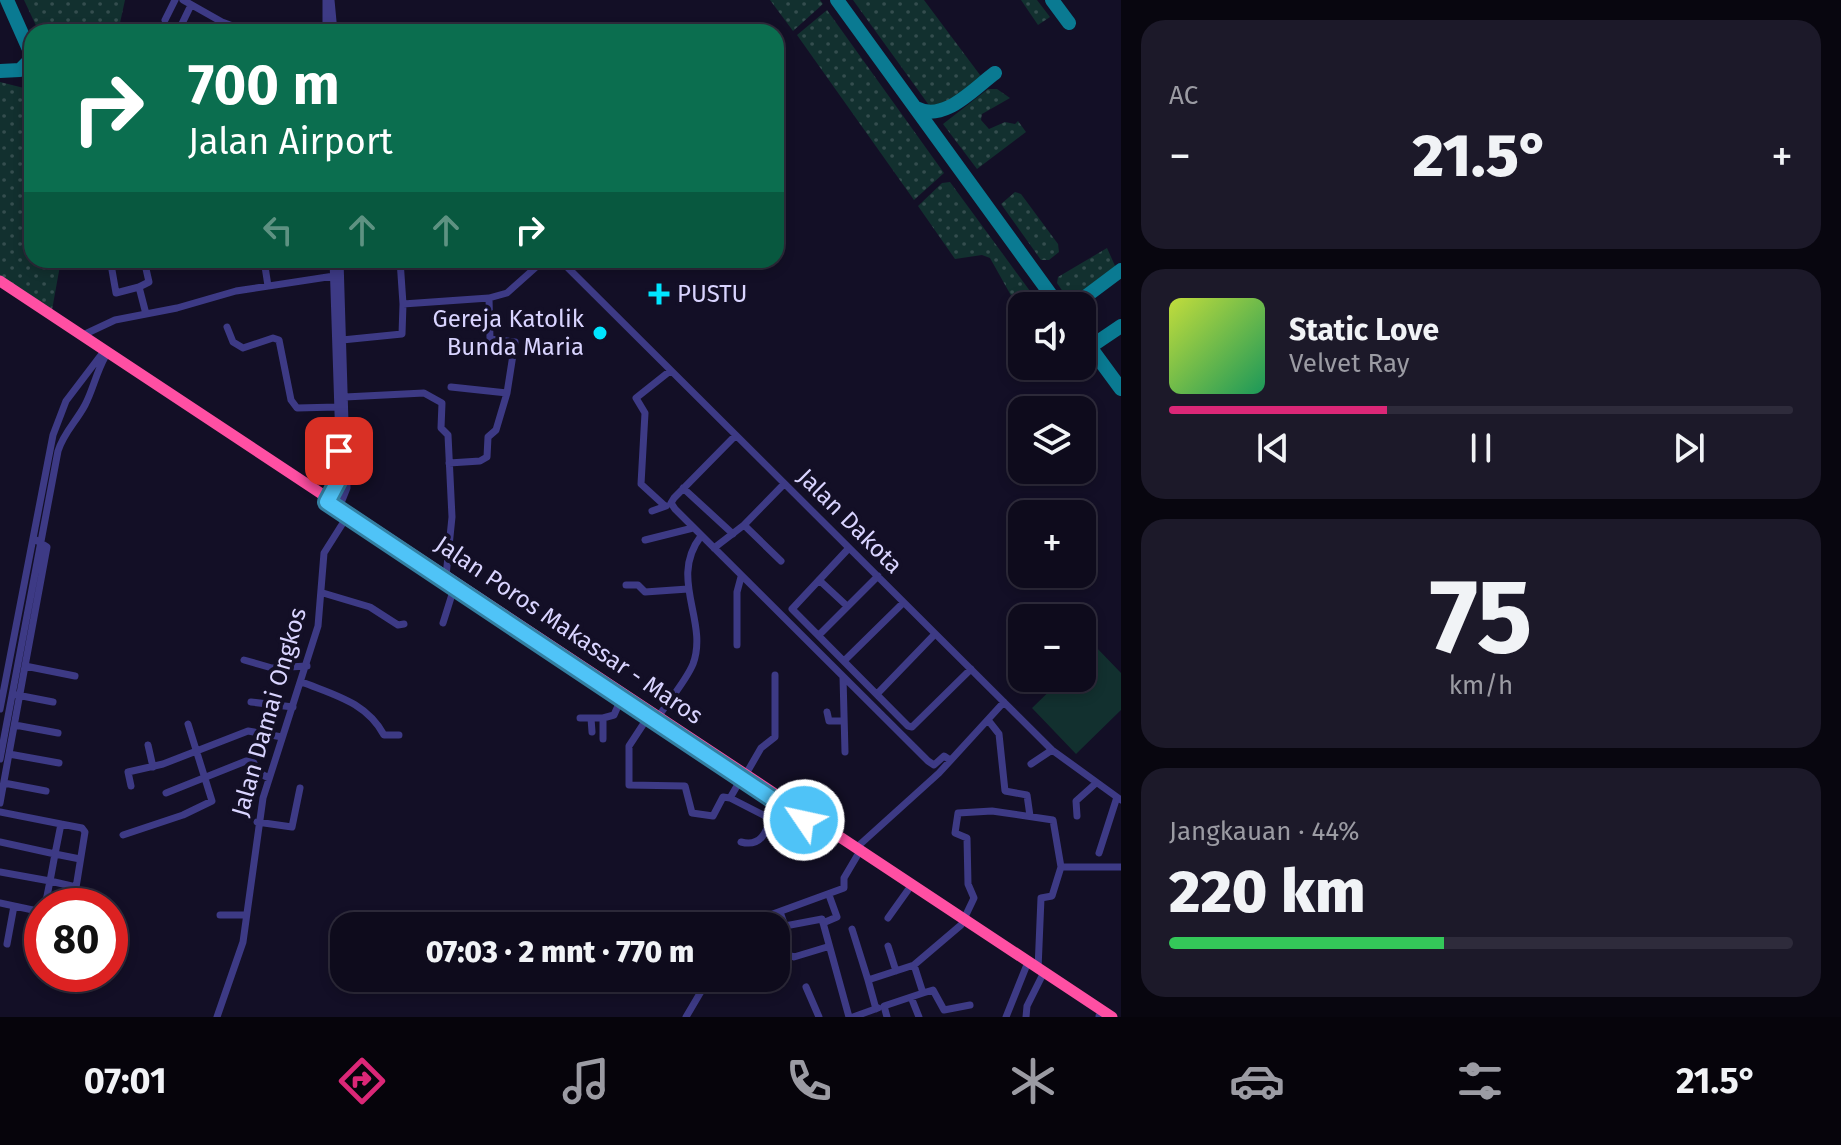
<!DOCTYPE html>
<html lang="id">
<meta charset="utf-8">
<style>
body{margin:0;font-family:"Fira Sans",sans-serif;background:#1c1929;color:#f1f3f6;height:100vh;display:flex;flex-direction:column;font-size:30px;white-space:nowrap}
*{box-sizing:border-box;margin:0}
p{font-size:26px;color:#9b9ba3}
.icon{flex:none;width:44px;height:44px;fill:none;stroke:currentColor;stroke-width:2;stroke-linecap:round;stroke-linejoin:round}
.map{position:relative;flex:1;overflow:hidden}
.drawer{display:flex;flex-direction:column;gap:20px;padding:20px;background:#08060f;width:720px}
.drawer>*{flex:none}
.banner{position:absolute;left:24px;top:24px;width:760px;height:244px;border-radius:24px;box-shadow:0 4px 12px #0003,0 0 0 2px #2e2b3b;background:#0b6e4f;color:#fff;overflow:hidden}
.controls{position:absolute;left:1008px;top:292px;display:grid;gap:16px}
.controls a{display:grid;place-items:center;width:88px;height:88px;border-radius:16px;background:#0e0b1c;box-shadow:0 4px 12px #0003,0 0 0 2px #2e2b3b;font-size:40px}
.speed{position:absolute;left:24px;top:888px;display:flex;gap:16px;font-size:40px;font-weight:700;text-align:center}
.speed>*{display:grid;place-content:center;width:104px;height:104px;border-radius:50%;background:#0e0b1c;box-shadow:0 4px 12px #0003,0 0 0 2px #2e2b3b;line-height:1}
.speed .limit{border:12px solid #d22;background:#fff;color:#111}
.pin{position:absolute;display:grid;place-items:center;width:68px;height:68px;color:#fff;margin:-34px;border-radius:16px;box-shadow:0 4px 12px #0006}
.me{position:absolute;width:88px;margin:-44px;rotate:304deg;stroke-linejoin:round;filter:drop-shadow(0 0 6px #0008)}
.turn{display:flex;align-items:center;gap:28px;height:168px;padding:0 32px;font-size:36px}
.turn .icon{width:104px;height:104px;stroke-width:2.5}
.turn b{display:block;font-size:56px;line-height:68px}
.lanes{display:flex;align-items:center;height:76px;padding:0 32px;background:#0003;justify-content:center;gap:40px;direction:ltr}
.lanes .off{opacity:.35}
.big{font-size:60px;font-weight:800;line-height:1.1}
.drawer .widget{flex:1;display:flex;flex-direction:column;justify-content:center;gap:12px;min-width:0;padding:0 28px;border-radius:24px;background:#1c1929}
.drawer .dial{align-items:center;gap:0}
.dial b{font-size:104px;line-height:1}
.song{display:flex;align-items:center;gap:24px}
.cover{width:96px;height:96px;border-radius:12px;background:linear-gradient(135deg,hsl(70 70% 55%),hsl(150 70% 35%))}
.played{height:8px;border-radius:4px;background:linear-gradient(90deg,#db2777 35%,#2e2b3b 35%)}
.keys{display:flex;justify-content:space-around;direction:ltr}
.heat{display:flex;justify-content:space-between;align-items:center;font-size:44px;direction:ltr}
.charge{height:12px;border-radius:6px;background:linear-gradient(90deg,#34c759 44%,#2e2b3b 0)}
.trip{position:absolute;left:330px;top:912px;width:460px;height:80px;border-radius:24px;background:#0e0b1c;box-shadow:0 4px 12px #0003,0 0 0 2px #2e2b3b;font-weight:800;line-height:80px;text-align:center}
.menu{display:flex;height:128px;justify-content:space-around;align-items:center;background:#06040b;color:#9b9ba3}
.menu .icon{width:56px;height:56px}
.menu .current{color:#db2777}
.menu b{font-size:36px;color:#f1f3f6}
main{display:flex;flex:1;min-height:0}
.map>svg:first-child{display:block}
.grass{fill:url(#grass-dots)}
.pitch{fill:#12302f}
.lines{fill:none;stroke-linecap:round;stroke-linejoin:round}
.taxiway{stroke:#0a7a92;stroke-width:14}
.minor{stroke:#3d3a85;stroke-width:7}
.highway{stroke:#ff4fa3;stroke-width:11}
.route-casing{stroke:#337fa1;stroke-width:20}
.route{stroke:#4fc3f7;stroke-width:14}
.poi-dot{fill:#00e5ff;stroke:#130f26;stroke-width:3}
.labels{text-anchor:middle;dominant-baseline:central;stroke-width:8;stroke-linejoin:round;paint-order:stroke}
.poi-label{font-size:24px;fill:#d9d4ff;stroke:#130f26;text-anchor:start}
.street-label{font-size:24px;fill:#d9d4ff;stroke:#130f26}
</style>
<main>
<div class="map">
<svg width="1121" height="1017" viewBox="0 0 1121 1017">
<defs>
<pattern id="grass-dots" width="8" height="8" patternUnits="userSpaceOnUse" patternTransform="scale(2)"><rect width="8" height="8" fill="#12302f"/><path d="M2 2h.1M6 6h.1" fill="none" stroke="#344d4e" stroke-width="1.8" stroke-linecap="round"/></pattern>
</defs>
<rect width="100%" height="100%" fill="#130f26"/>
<path class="grass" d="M24 0H125L118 32H39Z
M770 0H820L823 4 793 31Z
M853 0H924L983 79 946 105 931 108Z
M1021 0H1037L1050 17 1038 25Z
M827 10 944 173 914 200 797 35Z
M0 82 32 90V260H61L52 310 0 276Z
M988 89H997L1010 98 982 114 981 120 989 129 1005 122 1015 124 1018 121 1026 132 977 169 943 124Z
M950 182 1041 306H1022V315L990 258 982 255 955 259 918 206 942 183Z
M1015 192 1021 194 1058 244 1059 252 1049 260H1041L1001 204Z
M1107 248 1116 268 1075 299H1068L1057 283 1058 277Z"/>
<path class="pitch" d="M1095 646 1121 673V710L1076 754 1032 708 1063 678H1082V659Z"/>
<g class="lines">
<path class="taxiway" d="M837 0 1059 306
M1052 0 1069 23
M0 71 20 70 29 61 31 54 7 0
M916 108C944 123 973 89 995 73
M1073 306 1121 270
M1082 336 1121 389
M1090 347 1121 326"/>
<path class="minor" d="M183 0 222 22 249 32
M326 0V32
M331 0 334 32
M165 20 175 0
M178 32 191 5
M144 260 149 282 139 287 146 314
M264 260 268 286
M400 260 403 304
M463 260 465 261
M560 260 1052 750 1121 800
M341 266 381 260
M112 270 116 293 139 287
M227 327 233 342 243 348 273 338 279 340 291 400 297 408 337 407
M83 335 115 320 177 308 236 291 334 276
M342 340 402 334 403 304 489 298
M451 387 507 393 515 342 490 339 489 298 507 293 544 260
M345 397 424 393 442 403 441 428 448 435 452 517 446 576
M735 436 674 498 671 503 675 509 928 761 934 765 944 756 950 760
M449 463 480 461 487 457 488 437 496 430 507 393
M683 488 733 534
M328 500 340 473 333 260
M665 506 641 484 645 413 636 398 670 371
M339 508 347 488 340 260
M652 511 666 506
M744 525 781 561
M645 540 693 528
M714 548 744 525 784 484
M849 548 792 609 908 726 912 727 971 669
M819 580 847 606
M626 585H638L645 592 688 589
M323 593 370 607 398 625 404 624
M443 623 454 588
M819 635 878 576
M737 645V592L741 577
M244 660 272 668 307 666
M845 660 903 603
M25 666 47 547 36 540
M843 677 845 752
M302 682C334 695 366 702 384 735H399
M878 693 935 634
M17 695 53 702
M251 702 293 707
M0 709 53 435 66 401 101 355
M827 712 829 721H844
M659 716C669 700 686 681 693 664 709 621 668 579 701 536
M648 717 629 746V785L685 786 692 813 713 816 723 797 730 798 741 779
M580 718H603
M591 718 592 732
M988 720 999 734 1005 791 1027 795 1030 816
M15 725 58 733
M603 739V718L614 715 621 699
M148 745 153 767
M9 754 59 763
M0 759 58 451C64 432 76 422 85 405 93 390 96 373 105 357
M1031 764 1052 750
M746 774 761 748 775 737V675
M4 783 46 791
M131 786 128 772 163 764 248 731 282 737
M166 793 246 761 254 763 257 772 269 778
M730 798 769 818
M0 803 25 666 75 676
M0 812 61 824 55 854 0 842
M1077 816 1076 801 1095 784
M257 822 292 827 300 788
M61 824 82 828 85 832 73 906
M123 835 183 815 212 801 188 724
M741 842C767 849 768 821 778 803
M856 848 939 773 1004 702
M1099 853 1117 797
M1061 867H1121
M0 872 50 881 45 906
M76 887 50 881 55 854 80 859
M0 903 42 912
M780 912 785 926 822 919 849 1017
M220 915H245
M888 918 908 890
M964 919 974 898 968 884 967 838 955 833 958 813 992 811 1053 820 1061 867 1052 896 1041 898 1038 969
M823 923 837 917 829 895
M740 926 844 888V878L857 856
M852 929 868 980
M7 944 14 906
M888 946 896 971
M37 950 42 923
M776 960 783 953 794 957 827 947
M806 987 819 1017
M923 993 933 990 944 1010 970 1005
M911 997 919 1017
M876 1009 868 980 914 965
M217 1017 243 942 263 798 318 626 324 553 348 515
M686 1017 709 978
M853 1017 878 1008
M887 1017 884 1006 923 993 914 965 961 925
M1006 1017 1026 967
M1026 1017 1027 1006 1044 972
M1099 1017V1016"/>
<path class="highway" d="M0 281 1112 1017"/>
</g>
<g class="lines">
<g class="route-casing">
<path id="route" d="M339 451 338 481 327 502 804 820"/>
</g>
<use href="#route" class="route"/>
</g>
<g class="poi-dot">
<path d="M655 282h8v8h8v8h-8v8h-8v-8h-8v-8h8z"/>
<circle cx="600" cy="333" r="8"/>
</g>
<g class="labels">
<g class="poi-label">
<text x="677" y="294">PUSTU</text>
<text x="584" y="319" text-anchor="end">Gereja Katolik<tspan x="584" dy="28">Bunda Maria</tspan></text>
</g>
<g class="street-label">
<text transform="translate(850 521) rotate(45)">Jalan Dakota</text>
<text transform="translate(569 630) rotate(34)">Jalan Poros Makassar - Maros</text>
<text transform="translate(269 712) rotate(-74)">Jalan Damai Ongkos</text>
</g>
</g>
</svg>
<div class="controls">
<a><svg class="icon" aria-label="sound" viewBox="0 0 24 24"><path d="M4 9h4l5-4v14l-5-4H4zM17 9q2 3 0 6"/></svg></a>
<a><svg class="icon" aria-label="layers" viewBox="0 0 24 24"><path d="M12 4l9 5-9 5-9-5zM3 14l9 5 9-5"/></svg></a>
<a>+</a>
<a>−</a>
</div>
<div class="speed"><div class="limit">80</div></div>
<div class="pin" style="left:339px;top:451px;background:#d93025"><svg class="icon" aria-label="arrive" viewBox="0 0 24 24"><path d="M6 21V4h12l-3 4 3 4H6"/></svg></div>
<svg class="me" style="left:804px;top:820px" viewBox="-20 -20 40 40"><circle r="17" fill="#4fc3f7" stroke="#fff" stroke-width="3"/><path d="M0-11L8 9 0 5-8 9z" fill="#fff"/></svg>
<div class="trip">07:03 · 2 mnt · 770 m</div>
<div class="banner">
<div class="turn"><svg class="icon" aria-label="right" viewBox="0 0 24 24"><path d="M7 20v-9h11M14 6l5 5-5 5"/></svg><div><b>700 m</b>Jalan Airport</div></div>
<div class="lanes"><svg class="icon off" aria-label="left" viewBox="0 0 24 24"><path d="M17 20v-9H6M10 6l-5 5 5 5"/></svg><svg class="icon off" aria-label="ahead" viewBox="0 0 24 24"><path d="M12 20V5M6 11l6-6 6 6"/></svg><svg class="icon off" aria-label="ahead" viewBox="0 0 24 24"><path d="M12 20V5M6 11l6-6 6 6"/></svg><svg class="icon" aria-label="right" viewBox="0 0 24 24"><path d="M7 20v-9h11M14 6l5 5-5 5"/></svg></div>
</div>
</div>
<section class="drawer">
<div class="widget"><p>AC</p>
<div class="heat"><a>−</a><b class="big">21.5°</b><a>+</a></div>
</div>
<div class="widget">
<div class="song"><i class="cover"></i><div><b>Static Love</b><p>Velvet Ray</p></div></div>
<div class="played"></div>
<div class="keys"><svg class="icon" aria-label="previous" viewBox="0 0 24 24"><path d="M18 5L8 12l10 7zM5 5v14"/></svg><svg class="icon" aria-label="pause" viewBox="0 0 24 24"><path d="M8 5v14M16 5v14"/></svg><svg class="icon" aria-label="next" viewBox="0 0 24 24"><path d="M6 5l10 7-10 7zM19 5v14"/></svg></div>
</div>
<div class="widget dial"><b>75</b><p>km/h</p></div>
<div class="widget"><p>Jangkauan · 44%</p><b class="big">220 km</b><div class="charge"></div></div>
</section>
</main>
<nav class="menu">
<b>07:01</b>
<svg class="icon current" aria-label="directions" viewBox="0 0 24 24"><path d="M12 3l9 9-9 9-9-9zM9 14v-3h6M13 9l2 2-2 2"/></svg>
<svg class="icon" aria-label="music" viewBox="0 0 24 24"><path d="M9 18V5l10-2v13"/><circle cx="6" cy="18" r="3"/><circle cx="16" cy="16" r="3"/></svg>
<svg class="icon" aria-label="phone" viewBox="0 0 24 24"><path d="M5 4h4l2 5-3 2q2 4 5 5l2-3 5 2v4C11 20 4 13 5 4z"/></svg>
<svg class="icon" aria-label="climate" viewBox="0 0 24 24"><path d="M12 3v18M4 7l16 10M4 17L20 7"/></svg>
<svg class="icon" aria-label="car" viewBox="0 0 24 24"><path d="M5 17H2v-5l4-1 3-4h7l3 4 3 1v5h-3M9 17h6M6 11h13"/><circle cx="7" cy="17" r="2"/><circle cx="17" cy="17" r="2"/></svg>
<svg class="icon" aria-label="filters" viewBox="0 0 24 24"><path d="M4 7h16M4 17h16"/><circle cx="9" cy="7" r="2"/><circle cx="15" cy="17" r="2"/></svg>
<b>21.5°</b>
</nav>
